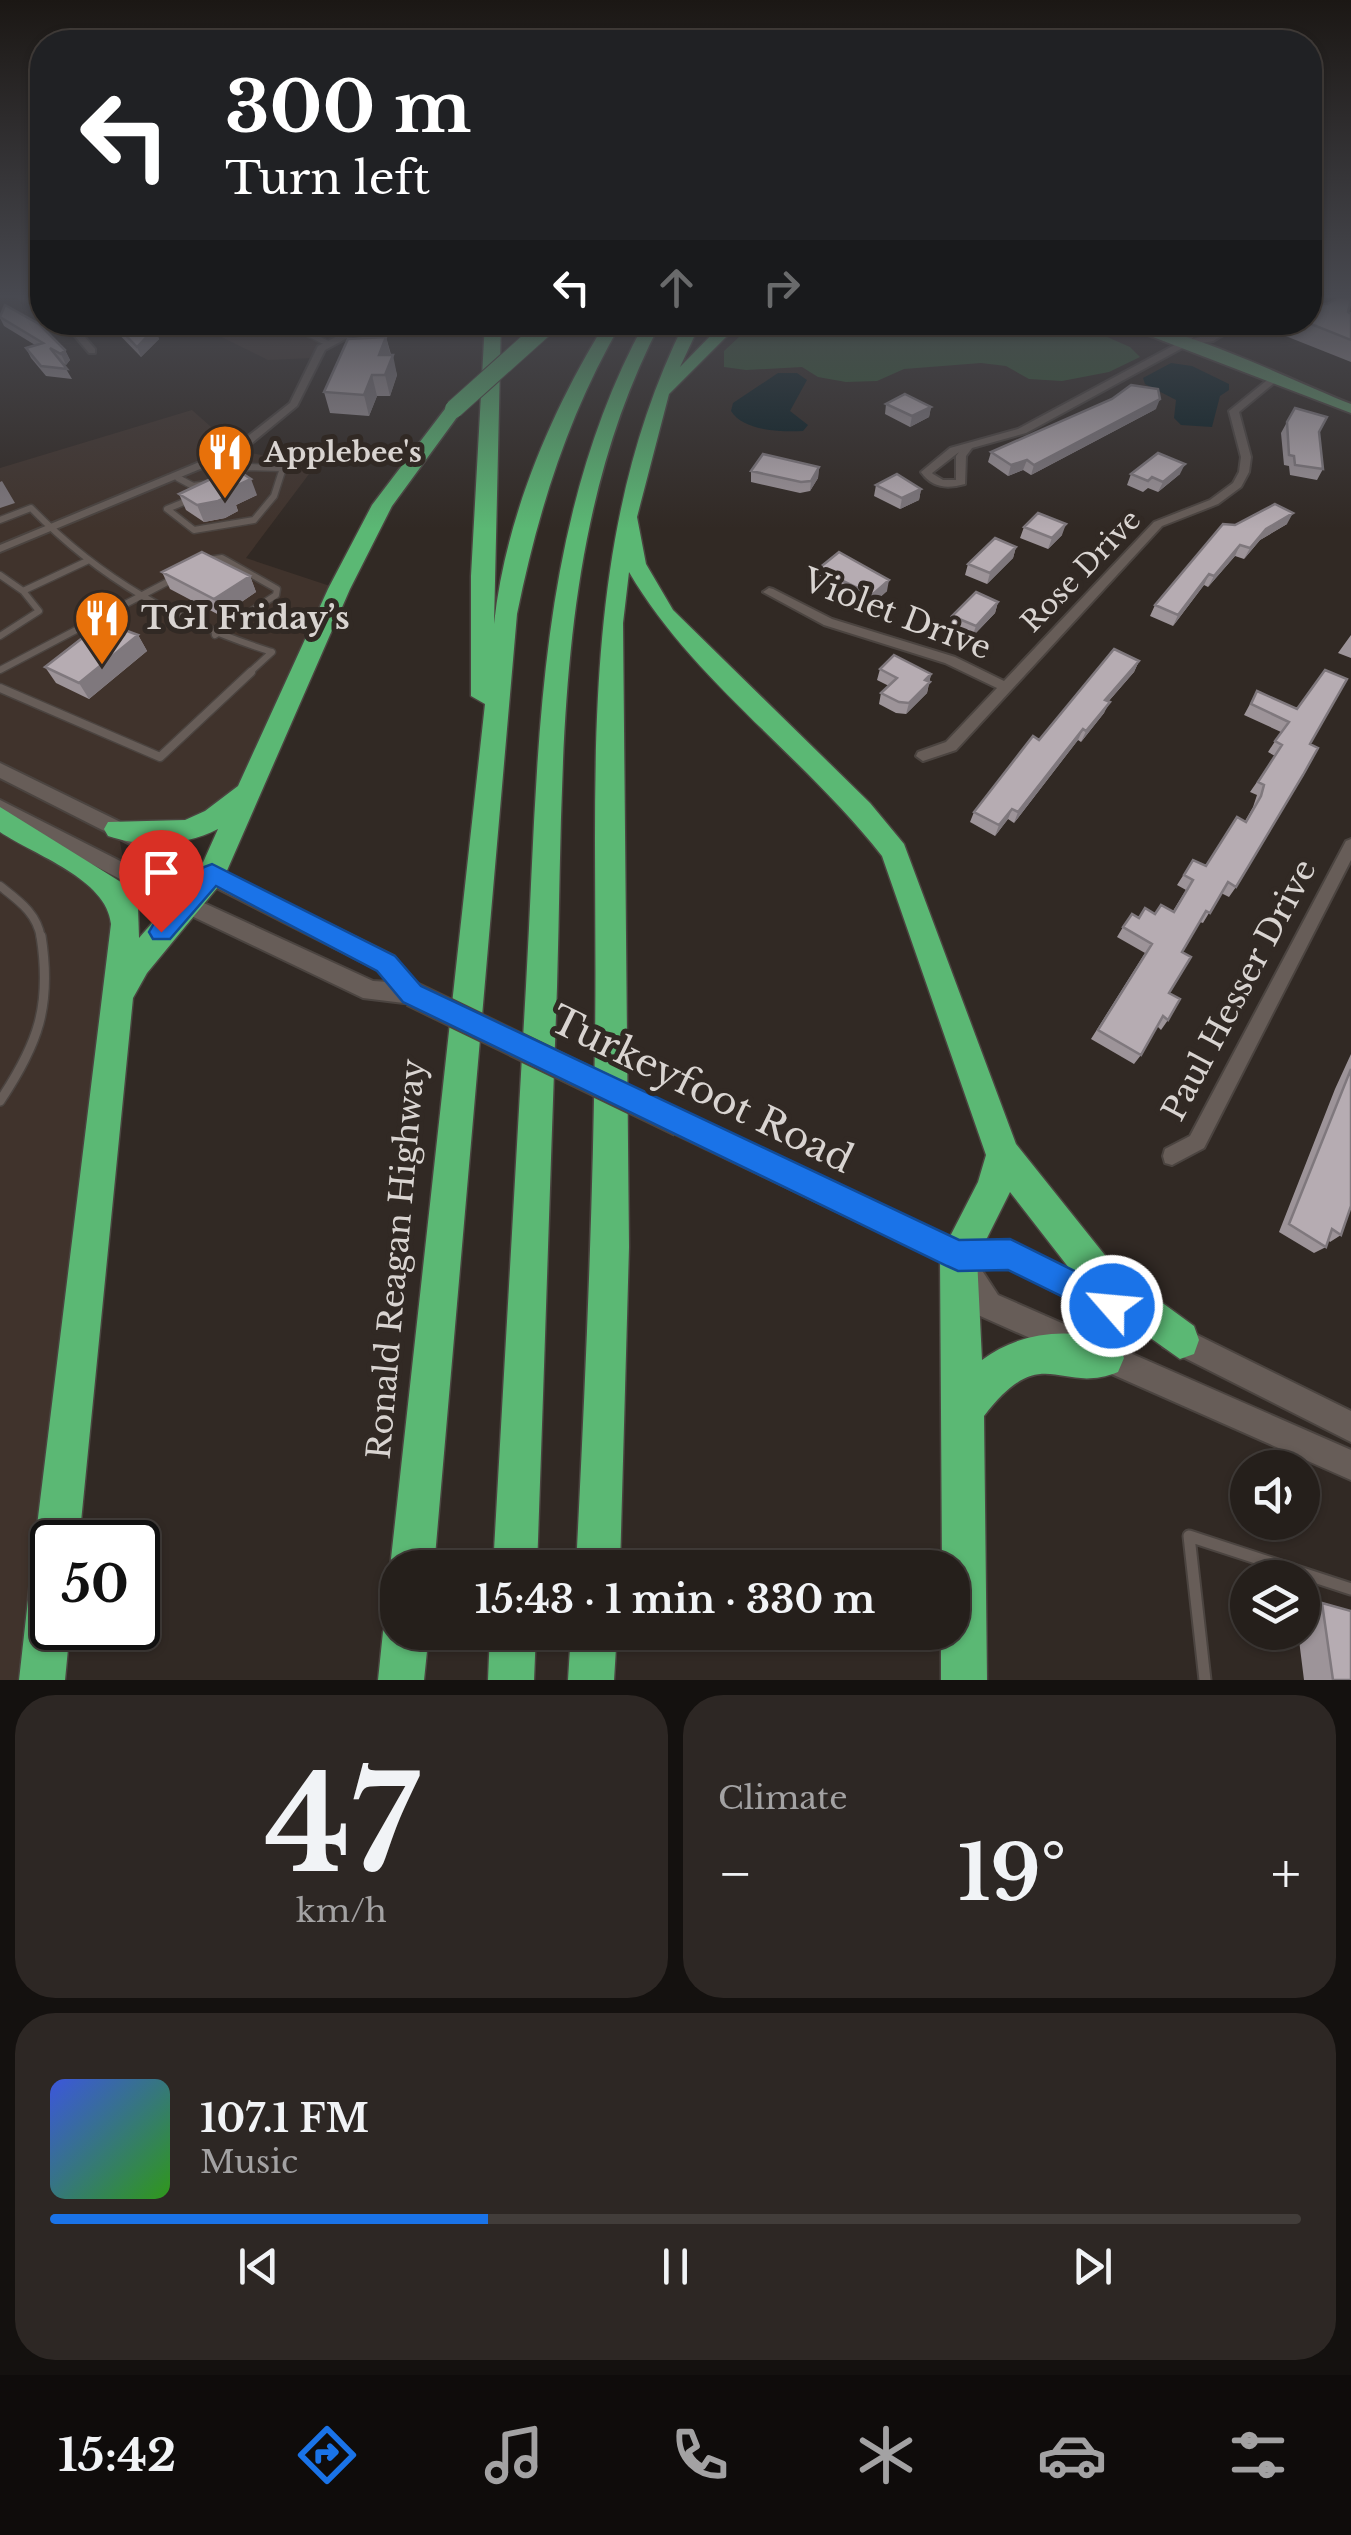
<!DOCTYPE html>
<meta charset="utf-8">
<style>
body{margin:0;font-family:"Libre Baskerville",serif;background:#2d2724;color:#f1f3f6;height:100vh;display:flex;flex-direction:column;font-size:38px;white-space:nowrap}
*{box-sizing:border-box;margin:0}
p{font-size:32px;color:#a3a2a3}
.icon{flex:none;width:55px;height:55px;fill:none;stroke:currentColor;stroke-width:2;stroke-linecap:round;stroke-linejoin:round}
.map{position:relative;height:1680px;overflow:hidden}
.panel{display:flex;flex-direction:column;gap:15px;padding:15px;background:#14110f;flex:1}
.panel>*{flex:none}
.top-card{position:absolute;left:30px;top:30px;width:1292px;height:305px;border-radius:40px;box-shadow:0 2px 8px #0004,0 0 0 2px #423d3a;background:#202124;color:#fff;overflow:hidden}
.tools{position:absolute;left:1230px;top:1450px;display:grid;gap:20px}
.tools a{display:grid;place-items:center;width:90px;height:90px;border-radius:50%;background:#251f1b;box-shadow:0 2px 8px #0004,0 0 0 2px #423d3a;font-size:50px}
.speed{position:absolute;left:30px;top:1520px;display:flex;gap:20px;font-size:50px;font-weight:700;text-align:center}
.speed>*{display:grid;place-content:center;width:130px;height:130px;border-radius:50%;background:#251f1b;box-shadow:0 2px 8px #0004,0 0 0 2px #423d3a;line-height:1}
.speed .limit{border:5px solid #111;border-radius:15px;background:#fff;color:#111}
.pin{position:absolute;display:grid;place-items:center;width:85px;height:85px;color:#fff;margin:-102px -42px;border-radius:50% 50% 50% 0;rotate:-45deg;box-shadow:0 0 10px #0007}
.pin .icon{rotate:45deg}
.me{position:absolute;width:110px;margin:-55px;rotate:297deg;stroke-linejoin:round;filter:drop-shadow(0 0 8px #0008)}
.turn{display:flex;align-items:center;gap:35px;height:210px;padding:0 30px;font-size:45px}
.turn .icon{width:130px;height:130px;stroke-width:2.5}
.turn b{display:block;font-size:70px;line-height:85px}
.lanes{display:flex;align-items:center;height:95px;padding:0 30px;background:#0003;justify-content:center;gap:50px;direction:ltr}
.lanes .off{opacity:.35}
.big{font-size:75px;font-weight:700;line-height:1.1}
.panel .card{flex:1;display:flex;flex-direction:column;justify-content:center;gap:15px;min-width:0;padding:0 35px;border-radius:40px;background:#2d2724}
.panel .dial{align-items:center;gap:0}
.dial b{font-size:130px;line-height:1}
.song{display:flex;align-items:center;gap:30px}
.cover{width:120px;height:120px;border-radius:15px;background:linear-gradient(135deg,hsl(230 70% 55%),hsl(110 70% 35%))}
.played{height:10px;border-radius:5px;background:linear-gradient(90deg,#1a73e8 35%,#423d3a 35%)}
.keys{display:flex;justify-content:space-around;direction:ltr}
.heat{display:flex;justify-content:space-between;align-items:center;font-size:55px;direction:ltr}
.panel .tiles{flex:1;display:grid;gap:15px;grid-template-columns:1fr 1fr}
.card:last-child{grid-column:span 2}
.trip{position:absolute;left:380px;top:1550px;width:590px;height:100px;border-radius:40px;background:#251f1b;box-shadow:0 2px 8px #0004,0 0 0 2px #423d3a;font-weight:700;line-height:100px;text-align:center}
.dock{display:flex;height:160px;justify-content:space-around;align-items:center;background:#0f0c0b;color:#a3a2a3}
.dock .icon{width:70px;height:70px}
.dock .active{color:#1a73e8}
.dock b{font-size:45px;color:#f1f3f6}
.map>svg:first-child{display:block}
.built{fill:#40332c}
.forest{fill:#355a36}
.water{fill:#081e23}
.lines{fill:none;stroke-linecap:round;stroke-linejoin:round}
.lane-far4-casing{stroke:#4b4440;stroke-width:8}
.lane-far3-casing{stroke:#4b4440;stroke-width:9}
.lane-far2-casing{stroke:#4b4440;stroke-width:11}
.lane-far1-casing{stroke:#4b4440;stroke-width:12}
.lane-casing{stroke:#4b4440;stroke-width:15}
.street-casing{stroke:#4b4440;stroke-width:4}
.secondary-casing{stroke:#4b4440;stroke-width:4}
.primary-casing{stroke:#4b4440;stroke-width:4}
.highway-casing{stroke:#4b4440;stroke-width:3}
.lane-far4{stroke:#675d58;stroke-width:5}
.lane-far3{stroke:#675d58;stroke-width:6}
.lane-far2{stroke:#675d58;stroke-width:8}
.lane-far1{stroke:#675d58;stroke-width:9}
.lane{stroke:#675d58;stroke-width:11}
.street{fill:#675d58;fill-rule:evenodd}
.secondary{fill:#675d58;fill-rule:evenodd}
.primary{fill:#609469;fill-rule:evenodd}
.highway{fill:#5bb874;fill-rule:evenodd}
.secondary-bridge-casing{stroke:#4b4440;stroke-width:28;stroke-linecap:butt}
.highway-bridge-casing{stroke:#4b4440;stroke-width:20;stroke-linecap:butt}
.secondary-bridge{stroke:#675d58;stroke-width:24}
.highway-bridge{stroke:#5bb874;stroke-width:18}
.wall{fill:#9d9499}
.shaded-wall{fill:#7f787d}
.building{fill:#b6acb2;stroke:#7f787d;stroke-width:2.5}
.route{fill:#1a73e8;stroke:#114b97;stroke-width:2.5}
.labels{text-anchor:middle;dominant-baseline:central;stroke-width:10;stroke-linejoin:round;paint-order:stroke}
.far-poi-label{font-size:28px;font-weight:bold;fill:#d9d4d1;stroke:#312924;text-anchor:start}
.far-street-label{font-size:28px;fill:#d9d4d1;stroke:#312924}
.street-label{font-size:32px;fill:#d9d4d1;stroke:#312924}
.poi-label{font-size:32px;font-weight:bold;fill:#d9d4d1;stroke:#312924;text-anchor:start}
.near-street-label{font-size:38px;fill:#d9d4d1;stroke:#312924}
</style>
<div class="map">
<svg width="1351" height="1680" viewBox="0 0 1351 1680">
<rect width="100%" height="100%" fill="#312924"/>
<path class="built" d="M193 323H373L321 348 313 358 268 360Z
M192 410 237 450 315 466 246 558 339 589 258 769 221 815 118 830 125 871 109 886 124 903 57 1542H52L42 1680H0V468Z"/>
<path class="forest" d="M1073 322 1130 347 1140 357 1109 372 1062 381 1029 379 1006 366 981 363 904 369 877 381 846 382 818 377 802 367 746 370 724 367V351L754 323Z"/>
<path class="water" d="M1171 363 1192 366 1229 384V390L1220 396 1212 427 1181 425 1174 418 1176 400 1145 384 1143 378Z
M778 373H797L807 380 790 411 808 425 803 431C781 432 743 431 731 411L733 403Z"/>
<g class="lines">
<g class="lane-far4-casing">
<path id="lane-far4" d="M284 322 329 344
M309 334 334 322"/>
</g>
<g class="lane-far3-casing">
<path id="lane-far3" d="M178 478 193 486 206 484
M193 486 189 500 167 509 194 530 254 520 274 496 283 468 248 467 233 474
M0 520 31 508C101 580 177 622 272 652
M207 560 222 558 277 589 276 595 215 635
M0 575 23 591 39 611 0 636
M23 591 87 561
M0 670 173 579
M248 674 272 652"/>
</g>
<g class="lane-far2-casing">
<path id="lane-far2" d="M0 688 160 757 251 672
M0 886C19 901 37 913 41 938"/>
</g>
<g class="lane-far1-casing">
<path id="lane-far1" d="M0 1101C38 1044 52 1006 41 936"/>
</g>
<g class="lane-casing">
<path id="lane" d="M1205 1680 1189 1536 1351 1589"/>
</g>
<g class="street-casing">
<path id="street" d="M12 294H22L42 306V311Z
M63 322H72L95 349V353H89Z
M365 322H377L325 350 297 406 241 452 0 552V545L233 448 290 403 318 346Z
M1203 322H1214L1195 334 1192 339C1211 336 1226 322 1245 322L1213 341 1188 345 1026 433 972 448 966 456 965 484C947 489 932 488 921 472L950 448 1018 429 1182 341 1189 330ZM959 452 956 456V480H943L933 474 932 473Z
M1271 377 1279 379 1239 412 1251 457 1249 472 1241 487 1218 504 1162 526 956 750 923 761 916 756 918 752 946 742 997 688 945 663 824 625 763 592 769 588 773 589 832 619 955 657 1004 681 1154 522 1210 500 1233 483 1239 472 1241 457 1229 411Z
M1351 839V860L1204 1148 1172 1165 1165 1163 1163 1156 1165 1149 1190 1136 1346 841Z"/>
</g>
<g class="secondary-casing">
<path id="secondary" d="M0 763 394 956 423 994 420 1001 412 1004 363 998 179 910 0 816V800L193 898 373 981 389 982 378 970 0 778Z
M680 1112 959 1243 1010 1242 1121 1296 1125 1306 1121 1316 1111 1320 1008 1268 981 1269 998 1295 1351 1450V1480L978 1315 951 1266 671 1132 668 1124 671 1116Z
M1173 1323 1351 1411V1442L1163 1347 1159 1337 1163 1327Z"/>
</g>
<g class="primary-casing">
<path id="primary" d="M1114 322C1176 322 1290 380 1351 404V413Z"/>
</g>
<g class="highway-casing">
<path id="highway" d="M485 322H501L494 624C505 519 551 411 606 322H622C568 414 538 511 517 614L434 1568H398V1584L390 1568 485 704 471 696V576Z
M645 322H661C553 528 564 761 557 987 550 1180 544 1374 537 1568H493C504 1374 515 1180 526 986 539 760 533 527 645 322Z
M685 322H701L680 367 724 322H741L669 394 637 517 646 564 673 610 870 803 904 844 1016 1144 1116 1269 1194 1326 1199 1340 1194 1354 1180 1359 1090 1295 1010 1192 977 1258 982 1360C1020 1331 1073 1326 1118 1344L1124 1358 1118 1372C1059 1396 1043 1339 984 1416L987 1680H941V1632H952V1568H942L940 1256 978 1182 986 1155 882 856C804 756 693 681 629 572L623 623 629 1247 620 1568H576C585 1390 593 1214 595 1037 599 793 573 546 685 322Z
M448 405 463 409 392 506 350 589 222 882 147 973 133 998 79 1542H52V1628H70L65 1680H19L30 1582 36 1566 50 1561 42 1557 35 1542 111 924C107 879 34 855 0 832V807L124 884 138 907 139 938 201 867 218 829C185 846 144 848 108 836L104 829 108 822 185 820 205 811 238 786 328 589 372 505Z
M398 1613V1632H429L424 1680H378L383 1632 390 1616Z
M490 1632H536L534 1680H488Z
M571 1632H617L614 1680H568Z"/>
</g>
<use href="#lane-far4" class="lane-far4"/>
<use href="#lane-far3" class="lane-far3"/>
<use href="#lane-far2" class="lane-far2"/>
<use href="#lane-far1" class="lane-far1"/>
<use href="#lane" class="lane"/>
<use href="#street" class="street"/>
<use href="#secondary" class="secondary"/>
<use href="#primary" class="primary"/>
<use href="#highway" class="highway"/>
<g class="secondary-bridge-casing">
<path id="secondary-bridge" d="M412 994 680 1124"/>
</g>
<g class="highway-bridge-casing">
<path id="highway-bridge" d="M454 409 551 322"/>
</g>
<use href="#secondary-bridge" class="secondary-bridge"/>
<use href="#highway-bridge" class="highway-bridge"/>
</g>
<path class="wall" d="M1348 312 1351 314V362L1278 333 1283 322H1310Z
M0 314 65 350 70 360 66 365 62 362 72 379 46 376 31 358 26 348 35 345 4 326 0 318Z
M107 322H151L159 339 141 357Z
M386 337 397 375 390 396H377L369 416 330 413 324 392Z
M886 404 931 407 929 417 910 427 885 414Z
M1156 409 1031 475 1023 470 1008 476 988 462 991 452Z
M1287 422 1319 432 1323 469 1317 480 1290 475 1289 466 1284 465 1281 433Z
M819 467 818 478 810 491 800 493 751 482V471Z
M1131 474H1180L1158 492 1148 488 1143 492 1127 485Z
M876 485 921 489 919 500 900 509 874 496Z
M179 494 257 495 236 505 238 511 225 518 204 522 186 510Z
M1287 524 1260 540 1244 559 1235 556 1208 587 1204 585 1173 626 1150 616 1155 605 1235 525Z
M1024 527 1062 535 1048 549 1020 538Z
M1016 547 1013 558 987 584 965 575 968 564Z
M818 569 887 591 870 606 816 580Z
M162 572 250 576 256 592 221 616 170 589Z
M998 602 995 613 972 637 949 627 952 616Z
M138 635 147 651 89 699 56 683 45 667Z
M1351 635V658L1338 653Z
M1139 661 1134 672 1108 702 1104 713 1081 742 1078 740 1014 823 1008 819 995 836 970 822 974 812 1039 740Z
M880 669 931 674 927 693 906 714 896 713 879 704 881 693 889 686 877 680Z
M1257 691 1297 709 1310 744 1236 887 1229 897 1221 893 1203 923 1200 922 1182 952 1169 993 1168 1020 1161 1030 1157 1026 1141 1055 1134 1064 1091 1039 1145 953 1117 937 1123 927 1139 918 1173 911 1186 890 1177 885 1193 860 1205 866 1245 821 1253 807 1257 795 1250 792 1275 756 1268 752 1281 732 1244 715Z
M1351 1054V1206L1341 1235 1330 1242 1328 1240 1326 1247 1314 1253 1279 1232 1335 1089Z
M1322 1603 1351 1680H1304L1298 1632H1302V1604Z"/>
<path class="shaded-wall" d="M155 328 159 339 141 357 137 347Z
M386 337 391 357 379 355Z
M65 350 70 360 66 365 61 354Z
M393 355 397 375 390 396 385 375Z
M372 375 377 396 369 416 364 395Z
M1160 399 1156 409 1031 475 1034 465Z
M931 407 929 417 910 427 912 416Z
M1027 460 1023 470 1008 476 1011 465Z
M1185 464 1180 474 1158 492 1163 482Z
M819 467 818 478 810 491 811 481Z
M251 479 257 495 236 505 238 511 225 518 204 522 197 505Z
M2 481 15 503 0 508V482Z
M921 489 919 500 900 509 902 498Z
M1293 513 1287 524 1260 540 1244 559 1250 548 1266 529Z
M1066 524 1062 535 1048 549 1052 538Z
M1240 545 1235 556 1208 587 1214 576Z
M1016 547 1013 558 987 584 990 573Z
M1209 574 1204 585 1173 626 1178 615Z
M250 576 256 592 221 616 214 599Z
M889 580 887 591 870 606 872 595Z
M998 602 995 613 972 637 976 626Z
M138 635 147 651 89 699 79 683Z
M1139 661 1134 672 1100 711 1105 700Z
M931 674 927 693 906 714 909 703Z
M1110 702 1104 713 1081 742 1086 731Z
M1083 729 1078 740 1014 823 1018 812Z
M1012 809 1008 819 995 836 999 825Z"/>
<path class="building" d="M1341 297 1351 300 1348 312 1351 314V340L1306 322H1310V303L1327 304Z
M5 305 39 324 65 350 61 354 50 348 67 369 41 366 26 348 43 343 0 317Z
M113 322H151L155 328 137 347Z
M386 337 379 355H393L385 375H372L364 395 324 392 348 339Z
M1131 385 1158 389 1160 399 1034 465 1027 460 1011 465 991 452 1112 399Z
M905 394 931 407 912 416 886 404Z
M1295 408 1327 417 1319 432 1323 469 1295 465 1294 456 1289 455 1287 422Z
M1158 453 1185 464 1163 482 1152 477 1148 481 1131 474Z
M763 454 819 467 811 481 801 482 751 471Z
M234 468 251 479 225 491 231 495 218 501 197 505 179 494Z
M897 474 921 489 902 498 876 485Z
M1275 504 1293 513 1266 529 1250 548 1240 545 1214 576 1209 574 1178 615 1155 605 1223 524 1235 525Z
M1038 513 1066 524 1052 538 1024 527Z
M995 538 1016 547 990 573 968 564Z
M202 552 250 576 214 599 162 572Z
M839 552 889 580 872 595 818 569Z
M976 592 998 602 976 626 952 616Z
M103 622 138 635 79 683 45 667Z
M1114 649 1139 661 1105 700 1110 702 1086 731 1083 729 1018 812 1012 809 999 825 974 812 1033 736 1039 740Z
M894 655 931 674 925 680 930 682 909 703 899 702 881 693 897 678 880 669Z
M1325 670 1347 679 1310 744 1318 748 1303 775 1236 887 1228 882 1210 913 1206 911 1182 952 1191 957 1169 993 1180 999 1168 1020 1163 1016 1141 1055 1098 1030 1152 944 1123 927 1132 914 1139 918 1145 908 1155 914 1161 905 1174 912 1193 880 1184 875 1193 860 1206 866 1237 817 1246 822 1261 796 1264 785 1258 782 1282 745 1275 741 1289 722 1251 704 1257 691 1297 709Z
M1351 1069V1206L1341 1235 1332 1229 1326 1247 1289 1224Z
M1322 1603 1351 1611V1680H1333Z"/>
<linearGradient id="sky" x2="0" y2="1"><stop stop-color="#1b1714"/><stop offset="0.56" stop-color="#484950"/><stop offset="1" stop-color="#484950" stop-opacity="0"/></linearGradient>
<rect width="1351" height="529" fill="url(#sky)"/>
<path class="route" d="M212 864 395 956 421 986 959 1240 1010 1239 1123 1295 1127 1306 1123 1317 1112 1321 1008 1270 958 1271 947 1266 403 1002 377 971 216 886 170 939H153L149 932 153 925 204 867Z"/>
<defs>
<g id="restaurant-pin" transform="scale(2.875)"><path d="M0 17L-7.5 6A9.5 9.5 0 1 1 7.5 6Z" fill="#e8710a" stroke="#312924"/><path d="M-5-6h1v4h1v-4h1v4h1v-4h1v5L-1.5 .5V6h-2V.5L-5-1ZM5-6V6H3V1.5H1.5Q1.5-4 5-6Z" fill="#fff"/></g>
</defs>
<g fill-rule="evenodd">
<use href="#restaurant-pin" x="225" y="452"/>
<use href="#restaurant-pin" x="102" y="618"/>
</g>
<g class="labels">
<g class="far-poi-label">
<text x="264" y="452">Applebee's</text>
</g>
<g class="far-street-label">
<text transform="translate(1081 571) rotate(-46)">Rose Drive</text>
</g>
<g class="street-label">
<text transform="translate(897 614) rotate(21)">Violet Drive</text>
<text transform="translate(1239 990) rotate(-62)">Paul Hesser Drive</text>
<text transform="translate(396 1259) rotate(-85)">Ronald Reagan Highway</text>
</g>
<g class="poi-label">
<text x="141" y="618">TGI Friday’s</text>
</g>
<g class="near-street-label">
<text transform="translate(702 1089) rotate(26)">Turkeyfoot Road</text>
</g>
</g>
</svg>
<div class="tools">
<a><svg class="icon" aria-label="sound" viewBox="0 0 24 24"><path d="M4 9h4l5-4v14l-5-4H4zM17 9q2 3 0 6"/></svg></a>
<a><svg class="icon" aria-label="layers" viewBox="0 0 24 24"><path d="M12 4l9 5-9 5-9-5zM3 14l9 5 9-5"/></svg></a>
</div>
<div class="speed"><div class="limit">50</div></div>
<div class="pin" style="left:161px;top:932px;background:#d93025"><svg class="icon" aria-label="arrive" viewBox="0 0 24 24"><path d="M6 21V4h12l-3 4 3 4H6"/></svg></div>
<svg class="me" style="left:1112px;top:1306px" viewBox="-20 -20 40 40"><circle r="17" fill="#1a73e8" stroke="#fff" stroke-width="3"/><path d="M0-11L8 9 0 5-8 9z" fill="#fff"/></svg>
<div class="trip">15:43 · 1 min · 330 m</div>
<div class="top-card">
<div class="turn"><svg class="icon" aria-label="left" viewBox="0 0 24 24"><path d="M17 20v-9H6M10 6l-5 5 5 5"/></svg><div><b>300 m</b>Turn left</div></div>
<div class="lanes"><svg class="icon" aria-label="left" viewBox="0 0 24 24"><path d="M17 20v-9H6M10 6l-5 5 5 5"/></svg><svg class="icon off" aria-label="ahead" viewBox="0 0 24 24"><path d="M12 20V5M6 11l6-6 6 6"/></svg><svg class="icon off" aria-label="right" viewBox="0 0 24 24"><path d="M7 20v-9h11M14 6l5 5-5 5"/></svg></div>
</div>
</div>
<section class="panel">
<div class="tiles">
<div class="card dial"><b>47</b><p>km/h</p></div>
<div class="card"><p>Climate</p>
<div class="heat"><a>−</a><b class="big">19°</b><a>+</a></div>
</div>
<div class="card">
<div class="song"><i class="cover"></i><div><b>107.1 FM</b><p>Music</p></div></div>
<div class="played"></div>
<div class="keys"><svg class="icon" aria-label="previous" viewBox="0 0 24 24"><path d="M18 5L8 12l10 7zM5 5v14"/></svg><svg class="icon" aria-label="pause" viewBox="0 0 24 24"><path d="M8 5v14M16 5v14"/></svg><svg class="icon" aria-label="next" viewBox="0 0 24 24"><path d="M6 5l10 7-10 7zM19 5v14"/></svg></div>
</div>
</div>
</section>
<nav class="dock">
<b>15:42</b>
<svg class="icon active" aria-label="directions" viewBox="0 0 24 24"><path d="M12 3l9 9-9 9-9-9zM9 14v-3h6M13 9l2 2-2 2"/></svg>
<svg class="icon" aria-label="music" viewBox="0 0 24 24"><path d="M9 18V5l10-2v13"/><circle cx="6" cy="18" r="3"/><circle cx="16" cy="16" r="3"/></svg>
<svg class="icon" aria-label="phone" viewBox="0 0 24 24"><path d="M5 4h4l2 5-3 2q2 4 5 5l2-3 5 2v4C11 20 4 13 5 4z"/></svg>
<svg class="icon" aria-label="climate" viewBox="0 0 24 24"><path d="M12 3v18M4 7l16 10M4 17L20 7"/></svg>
<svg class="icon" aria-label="car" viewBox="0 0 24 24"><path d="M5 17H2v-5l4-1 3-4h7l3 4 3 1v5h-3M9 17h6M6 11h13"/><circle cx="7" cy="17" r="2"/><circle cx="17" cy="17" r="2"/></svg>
<svg class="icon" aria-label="filters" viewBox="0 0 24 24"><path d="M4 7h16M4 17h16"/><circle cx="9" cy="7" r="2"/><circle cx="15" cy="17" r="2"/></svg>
</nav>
